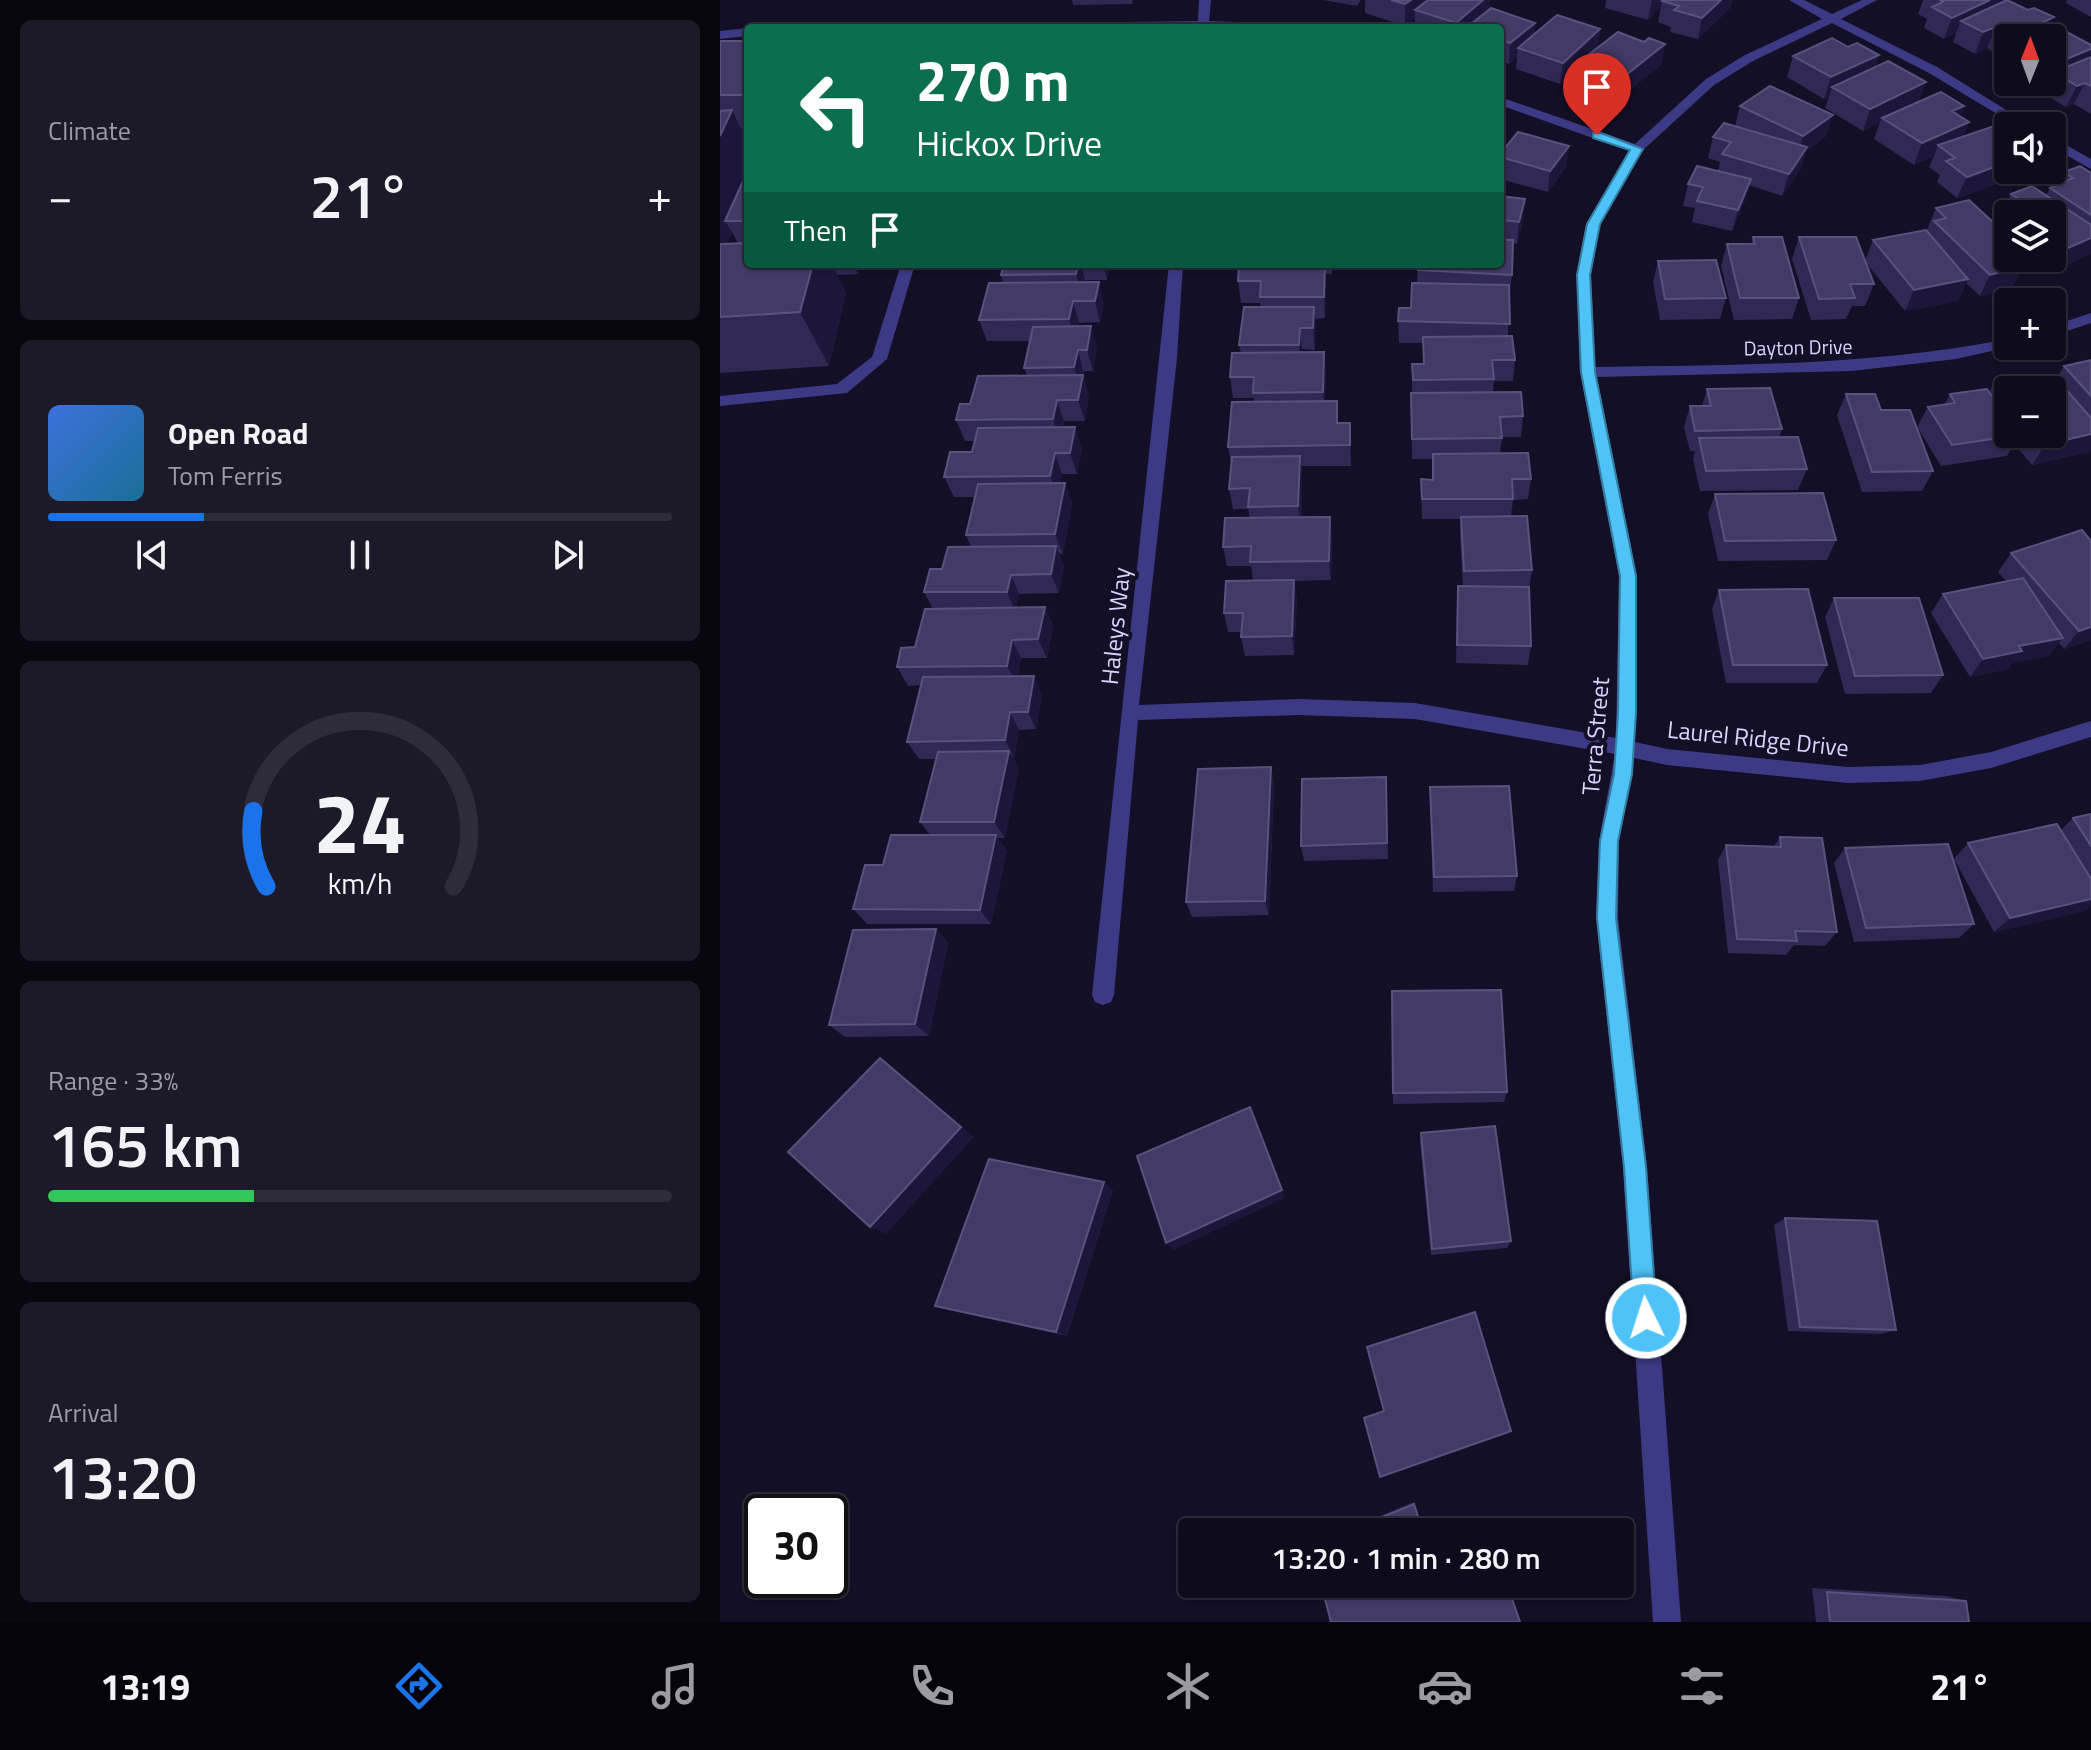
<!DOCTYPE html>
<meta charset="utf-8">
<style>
body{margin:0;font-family:"Titillium Web",sans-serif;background:#1c1929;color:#f1f3f6;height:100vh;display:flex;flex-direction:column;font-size:30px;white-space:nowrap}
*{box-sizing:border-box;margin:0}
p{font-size:26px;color:#9b9ba3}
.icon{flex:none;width:44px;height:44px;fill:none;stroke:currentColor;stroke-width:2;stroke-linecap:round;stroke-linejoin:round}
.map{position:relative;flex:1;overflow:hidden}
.sheet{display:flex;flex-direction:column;gap:20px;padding:20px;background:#08060f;width:720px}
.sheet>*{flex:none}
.banner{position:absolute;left:24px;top:24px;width:760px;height:244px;border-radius:8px;box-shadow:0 2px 6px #0004,0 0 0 2px #2e2b3b;background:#0b6e4f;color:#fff;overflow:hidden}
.needle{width:52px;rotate:1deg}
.tools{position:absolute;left:1274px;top:24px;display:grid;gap:16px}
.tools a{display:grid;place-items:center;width:72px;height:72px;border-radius:8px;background:#0e0b1c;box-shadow:0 2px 6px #0004,0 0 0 2px #2e2b3b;font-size:40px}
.speed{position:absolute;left:24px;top:1494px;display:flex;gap:16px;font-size:40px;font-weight:700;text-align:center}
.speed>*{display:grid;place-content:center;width:104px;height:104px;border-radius:50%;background:#0e0b1c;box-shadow:0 2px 6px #0004,0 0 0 2px #2e2b3b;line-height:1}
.speed .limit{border:4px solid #111;border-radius:12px;background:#fff;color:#111}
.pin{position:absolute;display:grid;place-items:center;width:68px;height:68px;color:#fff;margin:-82px -34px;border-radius:50% 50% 50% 0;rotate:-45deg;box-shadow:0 0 8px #0007}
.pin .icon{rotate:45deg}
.me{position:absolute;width:88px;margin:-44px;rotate:356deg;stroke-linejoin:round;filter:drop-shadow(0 0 6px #0008)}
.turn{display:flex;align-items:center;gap:28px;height:168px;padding:0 40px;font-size:36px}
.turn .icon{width:104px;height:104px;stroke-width:2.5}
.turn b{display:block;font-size:56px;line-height:68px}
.then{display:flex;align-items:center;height:76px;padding:0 40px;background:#0003;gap:16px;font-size:30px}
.big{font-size:60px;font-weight:600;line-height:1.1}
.sheet .widget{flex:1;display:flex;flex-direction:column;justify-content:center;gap:12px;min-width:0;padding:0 28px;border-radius:12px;background:#1c1929}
.sheet .dial{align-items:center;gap:0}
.dial svg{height:208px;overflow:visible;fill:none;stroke:#2e2b3b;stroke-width:7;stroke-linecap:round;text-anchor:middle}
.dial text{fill:#f1f3f6;stroke:none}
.song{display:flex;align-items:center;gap:24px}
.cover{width:96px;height:96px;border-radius:12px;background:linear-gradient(135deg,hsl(220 70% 55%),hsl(200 70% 35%))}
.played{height:8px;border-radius:4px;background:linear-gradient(90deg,#1a73e8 25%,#2e2b3b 25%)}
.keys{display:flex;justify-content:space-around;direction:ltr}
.heat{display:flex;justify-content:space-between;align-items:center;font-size:44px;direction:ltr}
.charge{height:12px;border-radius:6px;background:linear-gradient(90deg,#34c759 33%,#2e2b3b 0)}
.trip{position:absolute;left:458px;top:1518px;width:456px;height:80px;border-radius:8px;background:#0e0b1c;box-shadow:0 2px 6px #0004,0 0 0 2px #2e2b3b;font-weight:600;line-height:80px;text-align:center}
.tab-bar{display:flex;height:128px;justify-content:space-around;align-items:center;background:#06040b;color:#9b9ba3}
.tab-bar .icon{width:56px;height:56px}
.tab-bar .on{color:#1a73e8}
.tab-bar b{font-size:36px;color:#f1f3f6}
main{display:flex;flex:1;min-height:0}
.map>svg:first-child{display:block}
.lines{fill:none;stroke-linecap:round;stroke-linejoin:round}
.minor{fill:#3d3a85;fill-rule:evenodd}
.wall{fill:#312854;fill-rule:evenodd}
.shaded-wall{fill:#1d163a}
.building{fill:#433a66;stroke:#5a527e;stroke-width:2}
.route{fill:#4fc3f7;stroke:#337fa1;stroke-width:2}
.labels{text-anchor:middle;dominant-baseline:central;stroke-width:8;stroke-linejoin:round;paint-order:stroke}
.far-street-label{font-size:20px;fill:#d9d4ff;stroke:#130f26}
.street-label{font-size:24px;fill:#d9d4ff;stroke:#130f26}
</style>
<main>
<section class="sheet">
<div class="widget"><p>Climate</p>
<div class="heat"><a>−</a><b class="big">21°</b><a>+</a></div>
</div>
<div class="widget">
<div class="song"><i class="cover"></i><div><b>Open Road</b><p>Tom Ferris</p></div></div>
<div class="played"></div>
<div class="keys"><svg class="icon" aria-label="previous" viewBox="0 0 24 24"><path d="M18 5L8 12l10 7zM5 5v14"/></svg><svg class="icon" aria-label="pause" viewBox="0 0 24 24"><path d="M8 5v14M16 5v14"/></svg><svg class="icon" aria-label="next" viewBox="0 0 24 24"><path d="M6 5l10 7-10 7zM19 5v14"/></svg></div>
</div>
<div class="widget dial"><svg viewBox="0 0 100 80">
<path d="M14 69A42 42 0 1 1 86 69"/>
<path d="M14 69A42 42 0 0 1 9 40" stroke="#1a73e8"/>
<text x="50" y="56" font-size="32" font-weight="700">24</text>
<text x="50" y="72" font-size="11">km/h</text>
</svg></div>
<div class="widget"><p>Range · 33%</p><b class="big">165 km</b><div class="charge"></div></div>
<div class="widget"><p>Arrival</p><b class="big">13:20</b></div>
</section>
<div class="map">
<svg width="1371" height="1622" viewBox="0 0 1371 1622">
<rect width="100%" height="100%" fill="#130f26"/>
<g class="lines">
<path class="minor" d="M479 0H491L489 21 575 24 581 28H245L251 24 478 21Z
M1069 0H1084L1112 14 1142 0H1157L1121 19 1217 67 1312 126H1297L1209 73 1112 23 1033 61 994 85 922 151 880 224 871 275 875 367C1014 365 1151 366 1288 339V346H1294L1236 359 1132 371 877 377 917 576 915 742 947 749 1128 767 1200 765 1271 752 1371 721V737L1271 768 1200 781 1128 783 947 765 914 758 899 841 898 918 927 1167 961 1622H933L903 1167 876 918 879 841 895 754 695 719 579 715 418 720 394 995 391 1002 383 1005 375 1002 372 995 449 264H463L457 358 419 705 579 699 695 703 896 738 899 576 860 372 857 275 866 224 909 151 780 105V97L915 144 986 79 1025 55 1102 19Z
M28 28V36L0 39V31Z
M1332 137 1371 159V169L1332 147Z
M181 264H195L167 359 127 393 0 406V396L117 384 152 357Z
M1371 313V323L1332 336V326Z"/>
</g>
<path class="wall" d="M352 0H413L412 4 353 5Z
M603 0H641L637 6Z
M645 0H770V9L815 23 814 35 880 29 878 48 924 42 945 44 941 65 902 96 884 89 874 97 851 87 853 73 840 84 796 69 797 57 789 64 780 61V28H695V18L685 26 645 13Z
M886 0H1012L1010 8 978 39 950 32 951 27 938 22 941 6 928 20 885 8Z
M1203 0H1284L1283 2 1327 32 1369 58 1371 57V114L1354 104 1346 107 1324 94 1329 83 1318 88 1308 82H1332V38H1288V56L1284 58 1267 48 1255 54 1233 42 1236 33 1224 39 1204 28 1207 19 1198 14Z
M1347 0H1371V17L1346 3Z
M0 41H28V264H141L138 274 117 275 126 293 109 366 0 373ZM12 232 18 243 7 244Z
M1128 47 1159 55 1155 67 1199 102 1240 116 1249 122 1243 137 1288 170H1300L1296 177 1237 198 1217 182 1220 175 1209 167 1214 156 1194 165 1154 139 1160 122 1143 131 1105 108 1109 97 1104 99 1067 77 1073 56Z
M1288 57V70L1283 68Z
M1020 106 1106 136 1086 151 1081 168 1062 196 1029 185 1025 200 1012 231 972 222 975 208 963 206 968 184 998 171 1000 162 988 158 993 137 1015 126Z
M780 131 785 132 783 150 849 146 846 167 828 192 780 179Z
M1344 172 1371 173V252L1370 254 1330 272 1310 258H1332V214H1288V258L1296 259 1303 266 1292 288 1260 296 1246 283 1238 301 1185 311 1146 263 1154 284 1145 306H1132L1126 319 1091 320 1072 259 1079 237 1145 261 1153 240 1208 233 1209 232 1207 230 1216 208 1273 222 1280 208 1285 206 1291 194 1326 195 1330 188 1338 184Z
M780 196 803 221 797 244 793 243 792 275 789 296 788 336 795 360 793 381H774L773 392 803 416 801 437H782L780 453 811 479 808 499 793 500 791 516 812 570 809 590 811 646 808 665 736 663 738 586H743L740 537 741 519H702L701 479 712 480 713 459H692L691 393H692V364H703V343H679L678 321 691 308 697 284 698 264H780Z
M1033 237 1079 298 1072 319 1014 320 1001 266 1007 244H1031Z
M938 261 1006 298 1000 319 940 320 933 282Z
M284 264H390L387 280H365V282L384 303 380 322 359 323V326L377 347 373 371H364L363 376 369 396 365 421H344L343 427 362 448 357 474H342L340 483 352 503 343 554H339L344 566 339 593 299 594 296 608 325 607 333 626 327 658H301L298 676 322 694 316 729 299 730 294 758H293L299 768 285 838H278L287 851 271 924H147L133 909 163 865 210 835 200 822 216 759H199L187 742 201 685 188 686 177 667 195 647 213 609 204 592 222 569 251 547 246 535 255 497H234L224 477 252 452 255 441H245L236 420 250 404 307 375 304 368 310 341H267L259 320 283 283 281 275Z
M519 264H613L612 274H606L605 318 595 319V350L582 349V352H604L606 373 605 401 631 443V466H581L582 476 581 517H610L612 537 611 580 574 581 577 599 574 655 525 656 521 637 522 632H508L504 613 533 580 531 566H507L503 547 530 518 528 509H513L509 489 511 464 508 447 534 402V398H513L510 377 521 353 519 345 541 307 540 303H521L518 281Z
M1371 360V449L1369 452 1312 465 1294 444 1287 456 1221 466 1197 427 1208 407 1225 404 1230 394 1269 392 1274 384 1288 390V434H1332L1333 388 1331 387 1344 366Z
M987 389 1062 429 1059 438 1087 469 1078 490 980 491 973 459 975 451H970L964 427 970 406H982Z
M1126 394 1161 410 1213 471 1202 491 1142 492 1117 415Z
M995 494 1116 540 1107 560 998 561 988 514Z
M1371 541V640L1344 649 1339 643 1328 656 1292 663 1288 669 1250 677 1211 613 1223 594 1286 581 1278 572 1291 553Z
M999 590 1107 665 1097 683H1006L992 609Z
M1114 598 1223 675 1211 693 1125 694 1105 617Z
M551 767 554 784 549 915 472 917 466 902Z
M666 777 668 859 584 861 581 846Z
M710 787 797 876 794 891 713 892 710 804Z
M1371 814V905L1364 911 1274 932 1234 859 1248 843 1341 830 1353 818Z
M1060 837 1117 932 1105 946 1074 945 1066 955 1008 953 998 860 1006 845 1054 846Z
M1125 848 1254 924 1239 938 1134 942 1114 863Z
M216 929 228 943 209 1036 125 1037 109 1025Z
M672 991 787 1092 784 1102 673 1104Z
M701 1133 791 1241 787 1248 711 1255 700 1142Z
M393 1190 347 1336 229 1310 215 1306Z
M1065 1218 1176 1330 1160 1334 1068 1331 1054 1225Z
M694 1502 703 1532H621Z
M1092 1588 1227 1596 1246 1601 1249 1622H1096Z"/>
<path class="shaded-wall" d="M691 0H716L695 10V18L685 26V4Z
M763 0H770V15L754 28H735L736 23Z
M932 0H947L942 1 941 6 928 20Z
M1001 0H1012L1010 8 978 39 982 18Z
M1270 0H1284L1279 13 1241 21 1236 33 1224 39 1232 18Z
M1334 17 1324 38H1293L1294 36Z
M815 23 813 45 798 48 797 57 789 64 790 43Z
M1276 27 1267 48 1255 54 1263 32Z
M880 29 878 50 854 66 853 73 840 84 843 63Z
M945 44 941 65 902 96 906 75Z
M1371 49V54L1364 69 1334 72 1332 76V65Z
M1159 55 1152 76 1112 87 1109 97 1104 99 1111 77Z
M888 67 884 89 874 97 877 75Z
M1206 82 1198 104 1162 118 1160 122 1143 131 1150 109Z
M1321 82H1329L1318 88Z
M1365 83 1354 104 1346 107 1357 86Z
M1244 106 1235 127 1232 111Z
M12 110 28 143V193L5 221 12 232 0 260V136Z
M1113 115 1106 136 1086 151 1081 168 1062 196 1069 174 1077 157 1083 136Z
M1249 122 1240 144 1218 145 1214 156 1194 165 1202 143Z
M785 132 783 154 780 157V137Z
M849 146 846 167 828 192 830 171Z
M1288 162V170H1300L1296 177 1237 198 1247 177Z
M1031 179 1025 200 1012 231 1018 210Z
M805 199 803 221 797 244 799 222Z
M783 220 781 242 780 247V231Z
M1371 238V252L1370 254 1330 272 1341 251Z
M93 264H112L126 293 109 366 80 312Z
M133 264H141L138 274Z
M358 264H361L365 280 362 296 356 274Z
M383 264H390L387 280Z
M605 264 606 281 605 318 604 297Z
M1303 266 1292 288 1260 296 1270 275Z
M1248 279 1238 301 1185 311 1194 290Z
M379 282 384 303 380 322 375 301Z
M353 301 359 323 356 340 349 319Z
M594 307 596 328 595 350 593 328Z
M371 326 377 347 373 371 367 350Z
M580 328 582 349 581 366 579 345Z
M358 350 369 396 365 421 358 400 360 387 354 367Z
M604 352 606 373 605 412 603 392Z
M337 400 344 421 340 440 333 419Z
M630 423 631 443V466L630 445Z
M355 427 362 448 357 474 350 453Z
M1371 434V449L1369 452 1312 465 1325 445Z
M335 453 342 474 338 496 330 476Z
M580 456 582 476 580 526 578 506Z
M345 483 352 503 343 554 335 534Z
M610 517 612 537 611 580 609 561Z
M336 546 344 566 339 593 331 574Z
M291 575 299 594 295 611 287 592Z
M574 580 577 599 574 655 572 636Z
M325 607 333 626 327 658 318 639Z
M1371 627V640L1344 649 1359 631Z
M1343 638 1328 656 1292 663 1288 669 1250 677 1263 659 1299 646Z
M292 640 301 658 297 684 287 666Z
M314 676 322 694 316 729 308 712Z
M290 712 299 730 294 758 285 740Z
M289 751 299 768 285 838 274 822Z
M551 767 554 784 549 915 545 901Z
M276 835 287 851 271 924 260 910Z
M1371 899V905L1364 911 1274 932 1290 918Z
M216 929 228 943 209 1036 195 1024Z
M160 1058 254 1137 166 1234 150 1227Z
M534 1117 565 1198 453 1250 446 1243Z
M384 1182 393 1190 347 1336 336 1332Z"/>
<path class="building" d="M671 0H691L685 4Z
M708 0H763L736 23 695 10Z
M943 0H1001L982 18 954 10 959 6 942 1Z
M1220 0H1270L1232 18 1212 7 1223 2Z
M1287 0 1308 10 1314 8 1334 17 1294 36 1276 27 1263 32 1241 21Z
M771 8 815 23 790 43 780 39V28H746Z
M837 15 880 29 843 63 798 48Z
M415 27V28H368Z
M1339 28 1371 45V49L1332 65V38H1313Z
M898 32 924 42 929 38 945 44 906 75 888 67 877 75 854 66Z
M1112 38 1128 47 1137 43 1159 55 1111 77 1073 56Z
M0 41H28V95H0Z
M1371 57V86L1365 83 1357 86 1334 72Z
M1168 61 1206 82 1150 109 1112 87Z
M1050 86 1113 115 1083 136 1020 106Z
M1221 92 1244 106 1232 111 1249 122 1202 143 1162 118Z
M12 110 0 136V111Z
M1004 123 1087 147 1069 174 1002 154 1011 142 993 137Z
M1277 125 1288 133V162L1247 177 1226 161 1235 158 1218 145Z
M798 132 849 146 830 171 780 157V154Z
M977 166 1031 179 1018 210 977 201 983 187 968 184Z
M1360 166 1371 173V215L1330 188 1353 178 1344 172Z
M28 170V221H5Z
M1312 186 1371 225V238L1341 251 1332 244V214H1289L1280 208 1300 200 1291 194Z
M780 196 805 199 799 222 783 220 780 231Z
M1249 200 1288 236V258H1295L1303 266 1270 275 1214 221 1226 218 1216 208Z
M1206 230 1248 279 1194 290 1153 240Z
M1033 237H1062L1079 298H1020L1007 244H1035Z
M1079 237H1136L1154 284H1130L1135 298 1099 299Z
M780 240H793L792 275 698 270V264H780Z
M28 243V264H93L80 312 0 317V244Z
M996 260 1006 298 945 299 938 261Z
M284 264H358L356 274 281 275Z
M519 264H605L604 297H540L541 281H518Z
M379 282 375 301H353L349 319 259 320 269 283Z
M692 283 789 285 790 324 678 321 679 308H691Z
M524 307H594L593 328H580L579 345H519Z
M371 326 367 350H358L354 367 304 368 313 327Z
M792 336 795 360H772L774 379 693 380 692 364H704L703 337Z
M604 352 603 392 533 393 534 377H510L512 353Z
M1371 360V396L1344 366Z
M363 375 358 400H337L333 419 236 420 240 404H250L258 376Z
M1304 377 1316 390H1288V401L1274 384Z
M1343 386 1371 418V434L1325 445 1316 434H1332V390H1325Z
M1050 388 1062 429 975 431 970 406H991L987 389Z
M1267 389 1288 419V434H1298L1299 435 1232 445 1208 407 1235 403 1230 394Z
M801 392 803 416 780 417 782 438 692 439 691 393Z
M1126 394H1155L1161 410H1190L1213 471 1152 472Z
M617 401V423H630V445L508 447 512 402Z
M355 427 350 453H335L330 476 224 477 230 452H252L258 428Z
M1078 437 1087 469 986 471 979 438Z
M808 453 811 479H792L793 499H702L701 479 713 480V454Z
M580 456 578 506 528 507 530 488 509 489 512 457Z
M345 483 335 534 246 535 258 484Z
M1103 493 1116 540 1005 541 995 494Z
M807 516 812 570 744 571 741 517Z
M610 517 609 561 530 562 531 546 503 547 505 518Z
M1362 530 1371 541V627L1359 631 1291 553Z
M336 546 331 574 291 575 287 592H204L210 569H222L228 547Z
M1303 578 1343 638 1299 646 1302 651 1263 659 1223 594Z
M574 580 572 636 521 637 523 613H504L506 581Z
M738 586 809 587 811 646 737 645Z
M1088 589 1107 665H1013L999 590Z
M1114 598H1199L1223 675 1135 676Z
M325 607 318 639 292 640 287 666 177 667 181 648 195 647 205 609Z
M314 676 308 712H290L285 740 187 742 203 677Z
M289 751 274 822H200L218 752Z
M551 767 545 901 466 902 478 769Z
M666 777 667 843 581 846 582 779Z
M789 786 797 876 714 877 710 787Z
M1371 814V846L1353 818Z
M1337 824 1371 879V899L1290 918 1248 843Z
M171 835H276L260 910 133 909 145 865H163Z
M1060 837 1102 838 1117 932 1075 931 1077 941 1017 939 1006 845 1061 847Z
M1228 844 1254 924 1146 928 1125 848Z
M216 929 195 1024 109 1025 133 930Z
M781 990 787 1092 673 1093 672 991Z
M160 1058 241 1127 150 1227 68 1152Z
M530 1107 562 1190 446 1243 417 1156Z
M775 1126 791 1241 712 1249 701 1133Z
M269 1159 384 1182 336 1332 215 1306Z
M1065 1218 1157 1221 1176 1330 1080 1327Z
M755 1312 791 1431 660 1477 644 1418 664 1411 647 1347Z
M694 1504 703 1532H626Z
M601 1584H787L800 1622H611Z
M1107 1592 1246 1601 1249 1622H1110Z"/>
<path class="route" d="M873 133H881L923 149 880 224 870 275 875 372 916 576V713L912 774 898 841 896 918 926 1167 937 1318 934 1327 926 1330 917 1327 914 1318 904 1167 877 918 880 841 894 774 898 713 900 576 861 372 857 275 867 224 910 150 873 138Z"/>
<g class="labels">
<g class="far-street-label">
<text transform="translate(1078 347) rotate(-1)">Dayton Drive</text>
</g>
<g class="street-label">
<text transform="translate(395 626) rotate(-84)">Haleys Way</text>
<text transform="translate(875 736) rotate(-85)">Terra Street</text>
<text transform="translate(1038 738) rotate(6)">Laurel Ridge Drive</text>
</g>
</g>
</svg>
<div class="tools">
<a><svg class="needle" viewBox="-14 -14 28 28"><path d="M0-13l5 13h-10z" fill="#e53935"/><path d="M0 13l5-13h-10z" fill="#9b9ba3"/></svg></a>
<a><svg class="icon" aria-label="sound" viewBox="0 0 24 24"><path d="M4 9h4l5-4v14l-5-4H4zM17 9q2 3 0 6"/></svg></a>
<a><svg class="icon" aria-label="layers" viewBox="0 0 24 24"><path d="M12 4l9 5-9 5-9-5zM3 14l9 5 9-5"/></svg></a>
<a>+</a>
<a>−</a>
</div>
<div class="speed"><div class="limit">30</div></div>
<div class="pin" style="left:877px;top:135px;background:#d93025"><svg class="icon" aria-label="arrive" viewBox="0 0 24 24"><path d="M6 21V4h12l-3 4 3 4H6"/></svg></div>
<svg class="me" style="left:926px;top:1318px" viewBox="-20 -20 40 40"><circle r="17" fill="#4fc3f7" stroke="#fff" stroke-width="3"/><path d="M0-11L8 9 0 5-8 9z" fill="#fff"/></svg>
<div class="trip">13:20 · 1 min · 280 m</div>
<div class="banner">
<div class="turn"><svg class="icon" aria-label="left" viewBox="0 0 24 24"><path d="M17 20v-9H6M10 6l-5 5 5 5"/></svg><div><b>270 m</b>Hickox Drive</div></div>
<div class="then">Then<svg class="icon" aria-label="arrive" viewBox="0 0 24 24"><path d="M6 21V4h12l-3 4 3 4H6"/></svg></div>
</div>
</div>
</main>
<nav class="tab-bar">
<b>13:19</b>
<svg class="icon on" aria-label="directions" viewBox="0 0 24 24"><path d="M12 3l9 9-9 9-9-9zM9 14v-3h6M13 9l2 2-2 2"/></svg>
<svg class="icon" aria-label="music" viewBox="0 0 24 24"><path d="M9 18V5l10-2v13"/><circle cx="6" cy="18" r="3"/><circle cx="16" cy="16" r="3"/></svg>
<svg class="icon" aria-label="phone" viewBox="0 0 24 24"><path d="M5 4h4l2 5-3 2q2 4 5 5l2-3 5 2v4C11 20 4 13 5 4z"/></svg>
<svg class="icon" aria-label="climate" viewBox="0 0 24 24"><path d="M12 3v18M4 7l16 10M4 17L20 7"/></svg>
<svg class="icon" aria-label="car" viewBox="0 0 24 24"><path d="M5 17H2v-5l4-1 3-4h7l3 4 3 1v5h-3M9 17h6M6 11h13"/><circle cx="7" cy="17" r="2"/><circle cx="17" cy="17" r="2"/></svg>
<svg class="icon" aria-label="filters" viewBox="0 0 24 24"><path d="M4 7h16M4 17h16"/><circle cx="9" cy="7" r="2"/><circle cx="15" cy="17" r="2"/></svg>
<b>21°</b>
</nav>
